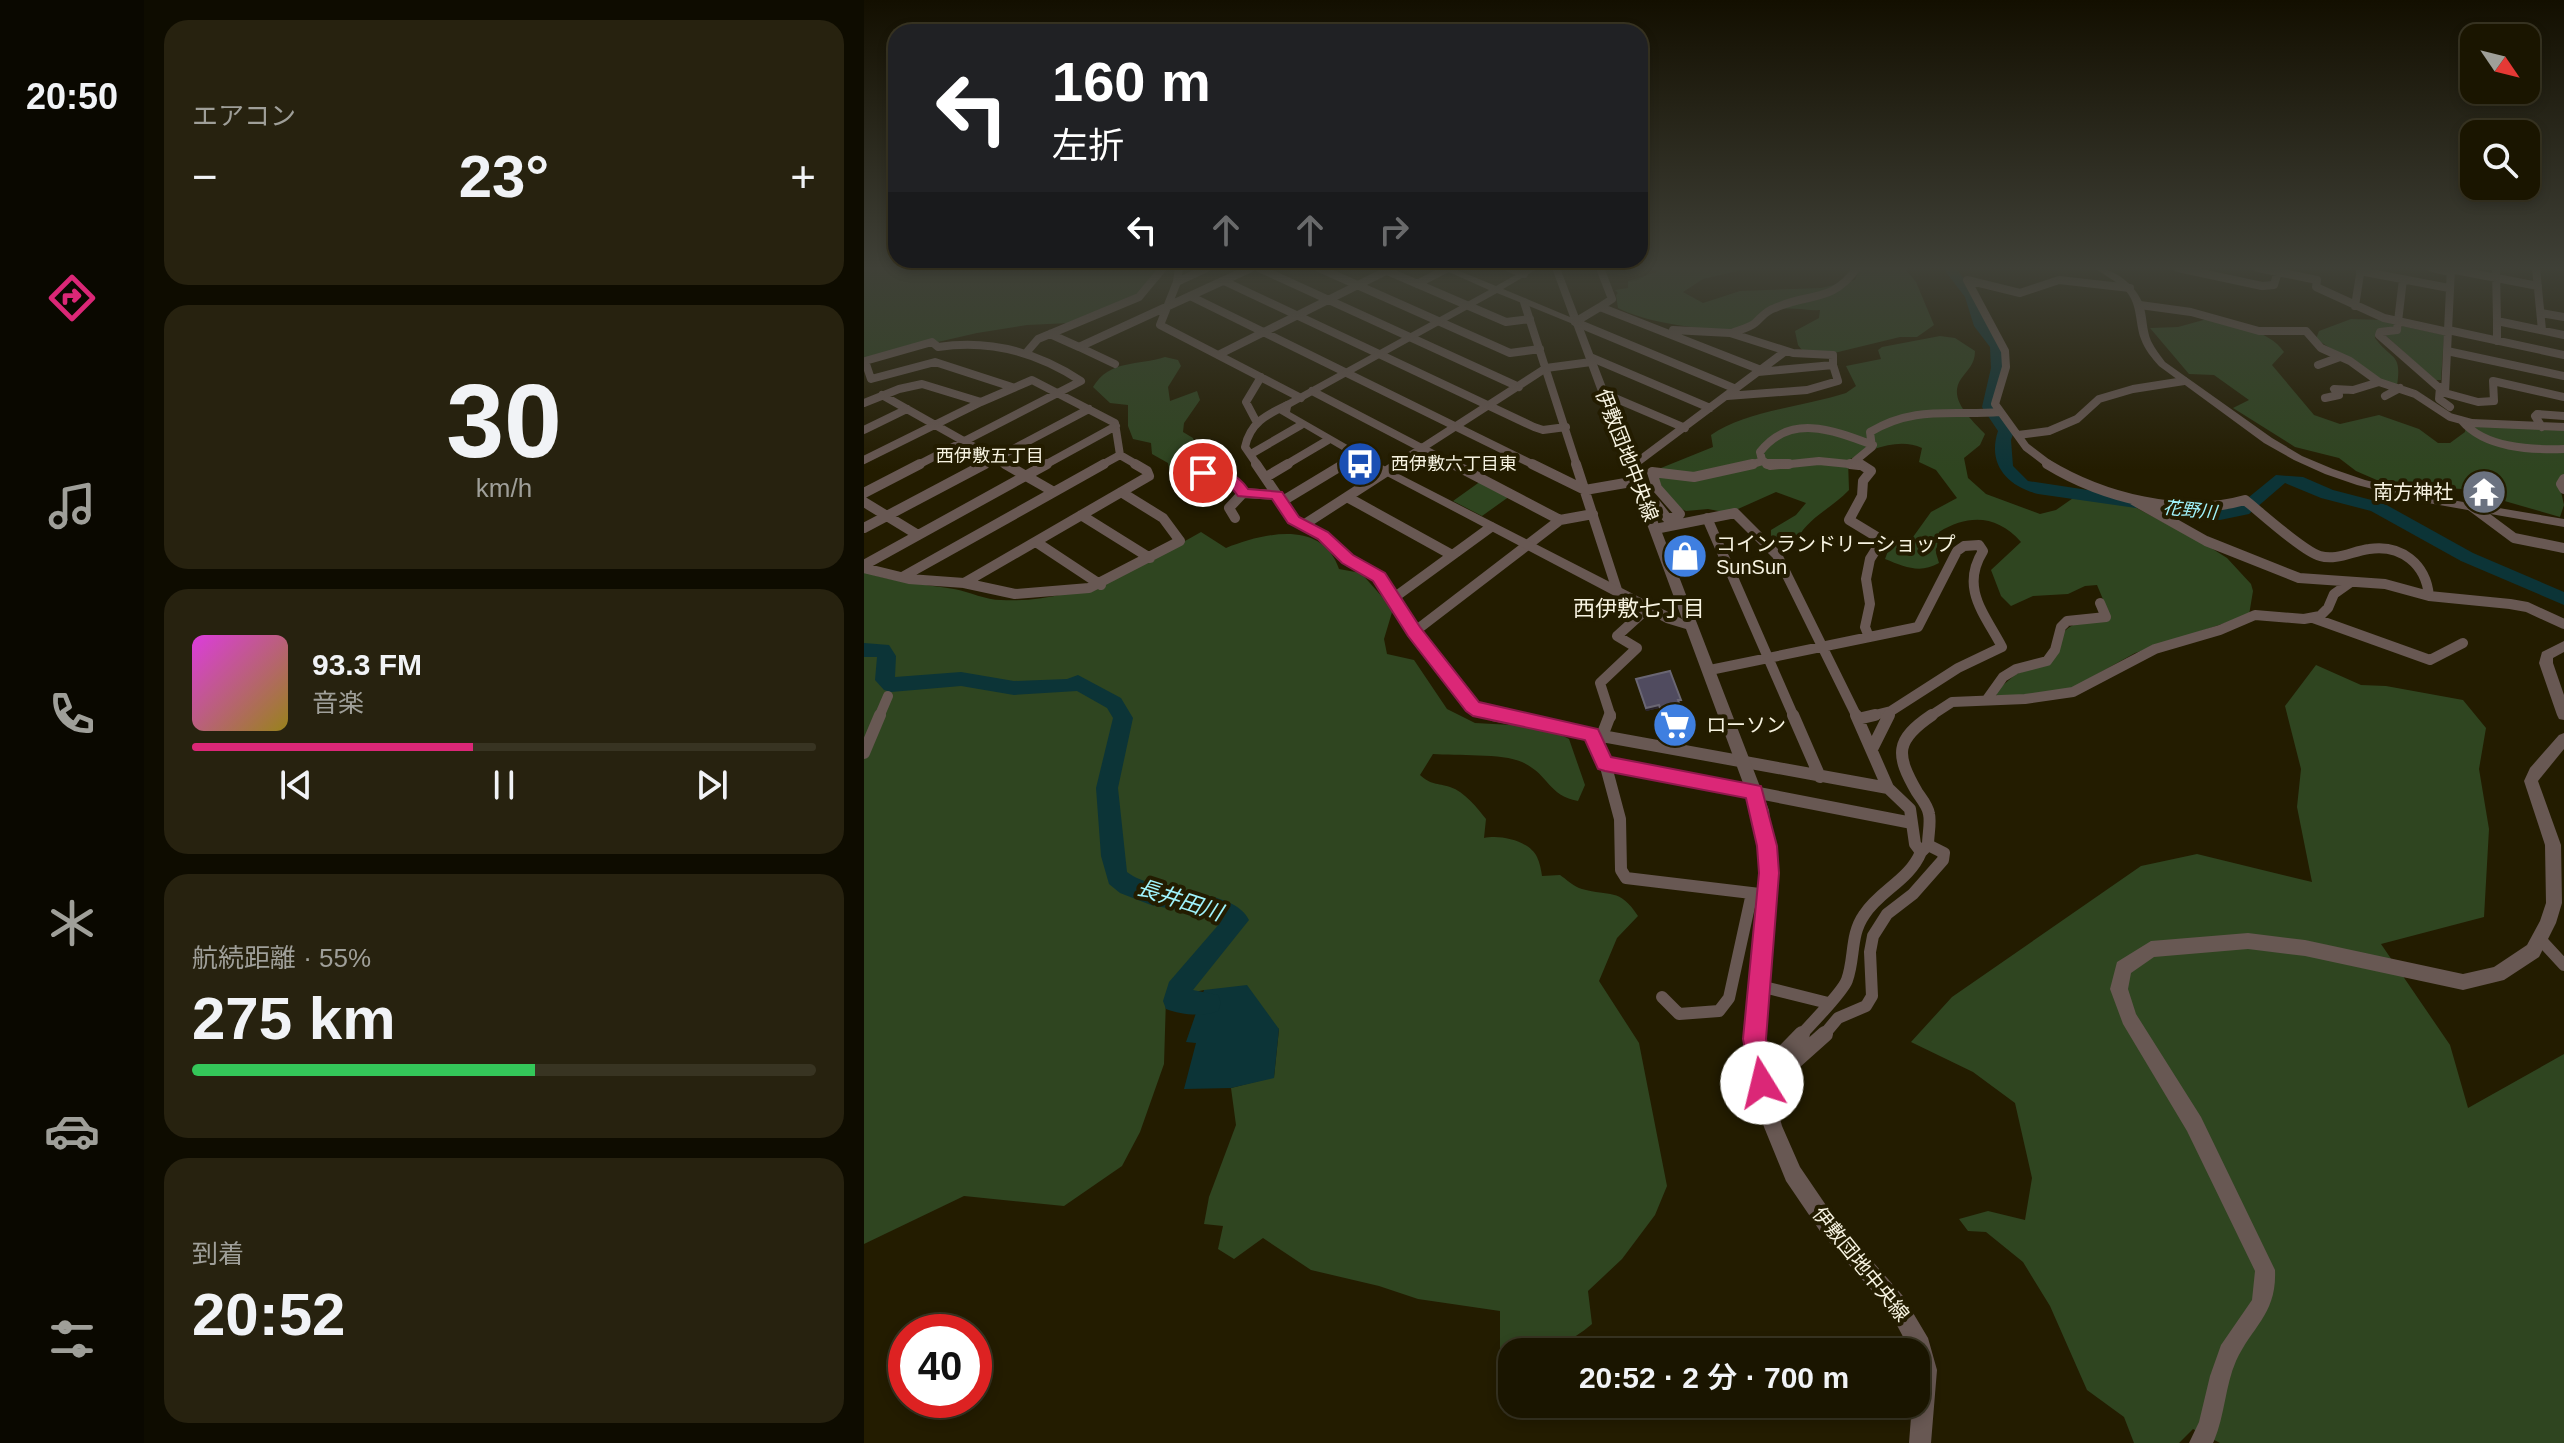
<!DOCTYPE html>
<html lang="ja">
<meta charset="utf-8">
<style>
body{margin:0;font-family:Helvetica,"Noto Sans JP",sans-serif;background:#27220f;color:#f1f3f6;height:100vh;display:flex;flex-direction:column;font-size:30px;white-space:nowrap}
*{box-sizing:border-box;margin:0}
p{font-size:26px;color:#9f9f99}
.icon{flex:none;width:44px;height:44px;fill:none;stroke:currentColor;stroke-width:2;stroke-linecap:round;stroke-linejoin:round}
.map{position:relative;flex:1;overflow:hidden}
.details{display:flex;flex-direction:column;gap:20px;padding:20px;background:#0e0c00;width:720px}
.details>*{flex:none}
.top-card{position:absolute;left:24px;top:24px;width:760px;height:244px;border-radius:24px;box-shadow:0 4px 12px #0003,0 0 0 2px #383422;background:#202124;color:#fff;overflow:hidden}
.needle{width:52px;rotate:125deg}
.fabs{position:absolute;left:1596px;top:24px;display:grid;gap:16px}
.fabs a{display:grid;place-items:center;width:80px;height:80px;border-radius:16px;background:#1a1500;box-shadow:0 4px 12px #0003,0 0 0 2px #383422;font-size:40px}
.speed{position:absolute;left:24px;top:1314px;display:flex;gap:16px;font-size:40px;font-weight:700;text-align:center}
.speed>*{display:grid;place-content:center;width:104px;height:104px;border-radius:50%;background:#1a1500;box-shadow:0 4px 12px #0003,0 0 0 2px #383422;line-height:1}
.speed .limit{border:12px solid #d22;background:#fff;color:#111}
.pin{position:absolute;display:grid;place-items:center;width:68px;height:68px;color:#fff;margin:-34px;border:4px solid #fff;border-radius:50%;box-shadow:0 2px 8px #0007}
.me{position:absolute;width:88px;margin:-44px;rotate:351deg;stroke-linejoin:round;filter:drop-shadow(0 0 6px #0008)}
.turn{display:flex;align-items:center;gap:28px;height:168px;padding:0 32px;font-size:36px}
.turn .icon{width:104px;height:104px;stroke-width:2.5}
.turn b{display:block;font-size:56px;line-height:68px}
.lanes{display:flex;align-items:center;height:76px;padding:0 32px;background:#0003;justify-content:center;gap:40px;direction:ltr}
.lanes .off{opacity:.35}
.big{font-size:60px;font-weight:600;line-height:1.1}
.details .card{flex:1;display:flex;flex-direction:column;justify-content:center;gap:12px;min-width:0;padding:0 28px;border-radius:24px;background:#27220f}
.details .dial{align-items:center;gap:0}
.dial b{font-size:104px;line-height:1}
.song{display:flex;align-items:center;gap:24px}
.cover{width:96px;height:96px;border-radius:12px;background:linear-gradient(135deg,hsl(300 70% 55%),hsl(50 70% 35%))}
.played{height:8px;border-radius:4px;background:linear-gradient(90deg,#db2777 45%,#383422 45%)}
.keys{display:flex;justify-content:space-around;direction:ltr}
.heat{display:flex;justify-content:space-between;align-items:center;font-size:44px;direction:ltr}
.charge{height:12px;border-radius:6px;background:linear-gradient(90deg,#34c759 55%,#383422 0)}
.trip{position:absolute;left:634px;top:1338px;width:432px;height:80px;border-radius:24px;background:#1a1500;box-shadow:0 4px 12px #0003,0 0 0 2px #383422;font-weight:600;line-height:80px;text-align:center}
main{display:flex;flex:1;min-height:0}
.dock{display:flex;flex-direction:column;width:144px;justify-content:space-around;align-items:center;background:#0a0800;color:#9f9f99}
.dock .icon{width:56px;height:56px}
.dock .active{color:#db2777}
.dock b{font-size:36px;color:#f1f3f6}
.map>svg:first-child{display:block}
.green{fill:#2f4520}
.water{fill:#0c3437}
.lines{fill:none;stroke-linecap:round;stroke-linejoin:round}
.river{fill:#0c3437;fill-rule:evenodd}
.minor-far3{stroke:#685853;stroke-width:8}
.minor-far2{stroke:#685853;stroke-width:10}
.minor-far1{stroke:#685853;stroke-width:12}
.minor{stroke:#685853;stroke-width:16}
.tertiary{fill:#685853;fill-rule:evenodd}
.wall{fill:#3c374f}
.shaded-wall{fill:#2a2429}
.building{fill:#504b5f;stroke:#6a6673;stroke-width:2}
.route{fill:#db2777;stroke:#8e194d;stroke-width:2}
.labels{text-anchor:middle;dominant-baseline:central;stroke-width:8;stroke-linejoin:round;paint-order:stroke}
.far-neighbourhood-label{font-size:18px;fill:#f7f3e1;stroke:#231c00}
.far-poi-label{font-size:18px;fill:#f7f3e1;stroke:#231c00;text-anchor:start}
.far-water-label{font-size:18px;font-style:italic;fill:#a1f4fd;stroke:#231c00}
.street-label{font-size:20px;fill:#f7f3e1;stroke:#231c00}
.poi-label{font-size:20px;fill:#f7f3e1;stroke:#231c00;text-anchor:start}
.neighbourhood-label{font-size:22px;fill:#f7f3e1;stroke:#231c00}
.water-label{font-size:22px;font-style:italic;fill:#a1f4fd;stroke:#231c00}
</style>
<main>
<nav class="dock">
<b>20:50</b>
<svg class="icon active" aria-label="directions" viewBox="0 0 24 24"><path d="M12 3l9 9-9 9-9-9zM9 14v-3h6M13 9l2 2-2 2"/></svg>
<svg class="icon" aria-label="music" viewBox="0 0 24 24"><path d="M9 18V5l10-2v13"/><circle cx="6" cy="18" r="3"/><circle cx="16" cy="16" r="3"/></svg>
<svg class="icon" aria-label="phone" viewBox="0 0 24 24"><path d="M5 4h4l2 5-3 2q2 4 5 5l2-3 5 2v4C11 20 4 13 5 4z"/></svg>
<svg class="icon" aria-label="climate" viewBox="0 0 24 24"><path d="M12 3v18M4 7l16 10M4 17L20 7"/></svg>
<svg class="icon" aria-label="car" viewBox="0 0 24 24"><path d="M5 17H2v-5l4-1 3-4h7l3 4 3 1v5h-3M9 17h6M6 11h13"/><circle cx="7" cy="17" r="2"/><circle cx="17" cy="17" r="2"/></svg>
<svg class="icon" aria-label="filters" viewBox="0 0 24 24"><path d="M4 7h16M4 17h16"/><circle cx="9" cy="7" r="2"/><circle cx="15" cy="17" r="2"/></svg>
</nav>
<section class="details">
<div class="card"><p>エアコン</p>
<div class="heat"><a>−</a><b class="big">23°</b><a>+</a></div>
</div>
<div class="card dial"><b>30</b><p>km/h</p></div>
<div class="card">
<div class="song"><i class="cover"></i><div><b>93.3 FM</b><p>音楽</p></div></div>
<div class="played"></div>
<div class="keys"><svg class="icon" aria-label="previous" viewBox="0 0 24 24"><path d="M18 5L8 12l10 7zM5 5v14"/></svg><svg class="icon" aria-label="pause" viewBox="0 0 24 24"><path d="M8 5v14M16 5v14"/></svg><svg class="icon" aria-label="next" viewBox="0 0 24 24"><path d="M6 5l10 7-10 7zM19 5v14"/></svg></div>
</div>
<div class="card"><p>航続距離 · 55%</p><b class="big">275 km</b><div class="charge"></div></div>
<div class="card"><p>到着</p><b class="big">20:52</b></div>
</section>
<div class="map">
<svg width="1700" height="1443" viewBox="0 0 1700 1443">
<rect width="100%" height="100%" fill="#231c00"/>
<path class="green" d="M0 268H295L288 275 285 288 277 294 205 323 163 325 113 333 0 359Z
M789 268H886L839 279 819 292 839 303 876 291 957 288 991 280 996 268H1044L1042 270 1052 282 1070 325 1053 337H1036L966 354H941L934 345 931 331 955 318 956 310C944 311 924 306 914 310 902 314 893 325 881 328 849 333 782 323 754 308L752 295 754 293 751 290 764 288V281L793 272Z
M1343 319C1368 326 1405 329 1420 352L1408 365 1450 415 1476 424 1515 415 1555 429 1574 443H1586L1601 432 1602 425 1700 429V479L1696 487 1700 505 1696 517 1599 489 1578 488 1556 493 1515 481 1492 471 1475 458 1431 447 1369 408 1385 400 1350 375 1325 374 1286 328 1314 327Z
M1487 319 1518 320 1531 325 1530 329 1511 334V338C1528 361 1538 352 1533 386L1518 381 1452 339 1455 331Z
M1538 326 1580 335 1577 380H1571L1519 333 1536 331Z
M1076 336 1091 338 1111 351C1111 364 1104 369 1097 379 1083 399 1108 420 1121 434L1116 445 1100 458 1104 478 1122 494 1176 514 1192 510 1212 496 1244 497 1267 505 1344 546 1363 558 1387 584 1389 591 1385 615 1271 653 1208 688 1178 696H1133L1132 691 1152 674 1186 662C1199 622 1206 624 1246 616L1233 585 1221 586 1204 594 1169 596 1147 606 1137 596 1127 570 1157 542C1133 515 1105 514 1075 532L1072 553 1075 563C1056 574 1041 567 1021 559L1027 543 1049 537 1067 512 1093 498 1072 470 1055 462 1058 448C1034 437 1006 450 984 460L985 490C967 509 946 516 933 539L914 546 907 540V530L932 515 942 503 912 492 865 513 844 509 822 511 811 506 799 493 792 470 849 447 847 435C881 411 942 406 982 393L992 386 982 366 1017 359 1014 350 1018 347Z
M301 357 314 360 317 366 304 387 306 401 333 391 336 400 320 423 319 432 329 438 331 445 322 458 338 463 336 470 308 479 304 463 288 454 287 443 269 439 264 426V405L246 403 229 387C246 359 274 366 301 357Z
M617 481 646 496 618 516 589 501Z
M337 532 362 548C400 533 458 519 475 569L497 573 529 609 520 639 523 654 550 660 583 709 611 723 682 727 705 739 721 785 714 801C683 795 686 775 658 762 638 753 592 756 569 754L556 775C567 785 573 783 586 787 601 792 613 808 622 819L620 838C636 834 666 841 673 857 676 863 677 870 678 876L696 875C702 879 710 887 718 889 746 897 755 887 774 916L753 938 735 981 775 1043 803 1186 791 1215 758 1259 724 1291 728 1324C700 1348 673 1355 636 1350V1311L554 1299 515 1286 447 1270 399 1238 370 1259 354 1249 359 1226 340 1224 345 1197 372 1125 367 1088 410 1077 415 1029 340 990 302 998 300 1064 276 1132 258 1166 200 1206 100 1196 0 1244V572C30 582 59 584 90 589 106 592 122 600 137 600 212 604 274 567 337 532Z
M1452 665 1497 685 1522 686 1599 700 1622 728 1615 769 1625 829 1620 917 1517 944 1586 1045 1604 1108 1700 1054V1443H1356L1329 1429 1315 1443H1270L1260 1417 1223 1390 1186 1306 1159 1262 1122 1232 1104 1231 1095 1219 1124 1211 1161 1220 1168 1178 1151 1103 1109 1072 1047 1042 1088 997 1277 866 1333 854 1448 882 1433 807 1437 769 1421 706Z"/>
<path class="water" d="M383 985 415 1029 410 1078 367 1088 320 1089 332 1043 322 1042 340 990Z"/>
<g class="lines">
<path class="river" d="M1079 268H1092L1113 297 1123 325 1140 347 1141 368 1132 407 1150 431 1147 440 1149 466 1164 481 1356 510 1374 506 1412 475 1439 477 1469 490 1519 503 1609 553 1700 592V605L1597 561 1507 511 1457 498 1421 483 1385 514 1356 520 1174 494C1143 486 1123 464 1134 431L1118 407 1127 368 1126 347 1110 326 1101 297Z
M0 643 25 645 32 656 31 677 97 672 150 681 203 679 214 675 257 698 269 718 254 788 263 872C292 895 370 887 385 920L329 990 354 995 357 1003 354 1011C339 1017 317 1015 302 1009L299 1001 305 982 356 923 340 915 287 905 256 893 245 884 237 856 232 788 249 718 243 708 213 691 150 695 97 686 27 692 20 690 11 680 13 657H0Z"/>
<path class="minor-far3" d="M315 268 313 282 296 325 437 398
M395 268 655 387
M455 268 646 353 676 349
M645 268 660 274
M736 268 748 299 736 307
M1314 268 1398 286 1410 285 1415 268
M1394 268 1453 280 1452 287 1520 318 1584 332
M1568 268 1586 272
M1632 268 1633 321
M1672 268 1678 330
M1586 269 1674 286
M521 270 642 322 666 319
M1496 271 1585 288
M1539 279 1533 330 1516 332 1515 335 1581 393 1614 402 1630 401 1629 381 1700 397
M360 281 670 427 679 430 702 427
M313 282 343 268
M553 284 584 268
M326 296 672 466
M660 302 713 466
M1276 305 1327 312 1395 331H1442L1457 348 1486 361 1515 382 1551 394 1586 417 1608 423 1700 427
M1491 306 1497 268
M1677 313 1700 317
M711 322 736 307 897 370
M711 322 872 389
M809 330 866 333 929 353 969 355V365
M1584 330 1700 355
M868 333C875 330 885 328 891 323 898 317 901 311 911 308 946 292 967 304 993 268
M186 334 215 347 387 268
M1633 341V321L1700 335
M215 347 251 364
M1583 351 1700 376
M162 353 174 339 275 297 299 268
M354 355 528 268
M726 357 846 408
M1454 365 1476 357
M1576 387 1575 399 1586 407
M448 391 592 466
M739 393 821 428
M1581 393 1587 268
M18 395 144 466
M863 396 943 390 974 381 969 365 894 372
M1521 396 1536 388
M1461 398 1475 395 1470 389 1489 390 1515 382
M0 403 35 389 58 384 117 402 168 380 251 423 256 455 275 466
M392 421 382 402 397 377
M1598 421C1621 448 1666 450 1700 449
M1678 427 1671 416 1673 414 1700 416
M0 430 43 409
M1154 435 1185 431 1213 419 1235 399 1269 389 1320 381
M387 454 437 425
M0 460 117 402
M995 465 955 461 906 466 898 460 896 452C926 413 969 430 1009 445
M52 466 217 381C173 352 126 339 74 347L68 342 1 361 7 379 71 362 148 387
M117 466 225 409
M179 466 252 426
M236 466 256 455
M394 466 381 447C386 423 402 415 423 405
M420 466 464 440
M476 466 493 456
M530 466 682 368 727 362
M768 466 919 353
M882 466 899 461
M999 466 991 461 1008 447 1006 432C1051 405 1087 416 1136 412
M1187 466 1162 447 1131 404 1142 367 1141 351 1103 280 1156 293 1195 280 1266 288"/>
<path class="minor-far2" d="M141 464 190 492
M392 464 430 520 459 535 483 559 515 577 531 597 550 632 608 707 636 717
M589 464 696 520
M668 464 721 490 773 481
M712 464 754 593
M903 464H925
M986 464 995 465
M996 464 1007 471 999 481 998 496 985 520 1018 540 1006 559 1002 579 1006 604 1001 627 1005 637
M1183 464C1239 498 1318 518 1381 500 1396 512 1440 552 1456 556 1472 561 1489 551 1505 549 1537 544 1562 564 1565 596
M767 467 771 464
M402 477 424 464
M1700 479 1697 484 1700 489
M327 482 330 476C352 471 365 475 379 493
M0 493 56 464
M483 497 588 555
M1269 500 1342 541 1435 578 1521 584 1565 596 1646 604 1663 607 1700 624
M0 502 54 535
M417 502 480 464
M781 503 792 504 803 518H812L816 514 793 488 788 472 830 477 889 464
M1607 506 1650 538 1700 548
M217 515 286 558
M371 518 365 508 379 493 413 495
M843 518 930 717
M441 524 534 464
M0 528 121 464
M791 529 871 513 913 555 993 717
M172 542 237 585
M0 565 183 464
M0 568 45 579 100 583 151 594 225 588 316 541 299 518 257 492
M40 576 240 464
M100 583 285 476 283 471 271 464
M531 597 627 527
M1449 618 1566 660 1599 643
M550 632 696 520 729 514
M846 670 1054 627 1093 551 1100 546 1115 545 1119 551C1096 588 1120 613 1138 647L1094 668 1027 711 1003 717
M1124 698 1139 677 1152 669 1183 661 1191 650 1197 627 1203 621 1242 617 1236 603
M15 717 24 696
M747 717 736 683 773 648 753 636 784 608
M1024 717 1027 711
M1065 717 1088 702 1161 699 1209 692 1291 649 1356 630 1391 615 1440 619 1456 616 1464 608 1470 594 1487 582"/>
<path class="minor-far1" d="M629 715 727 734 741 763 1048 823
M929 715 956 777
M992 715 1024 788 1046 809 1051 844 1057 852 1064 845C1064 835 1067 823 1065 814 1064 806 1057 798 1053 792 1031 754 1031 740 1068 715
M994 719 1011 715
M727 734 1024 788
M738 736 746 715
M1008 749 1025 715
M0 753 16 715
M741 763 756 819 757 870 762 878 904 895
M1676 939 1700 965
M896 986 964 1003
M798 997 815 1014 855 1011 865 998 888 893
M936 1036C946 1025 979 992 983 980 991 958 986 935 1000 915 1016 890 1045 881 1057 852
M959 1036 974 1018 1002 1006 1008 996 1006 952 1009 936 1023 914 1049 894 1079 860 1080 853 1064 845"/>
<path class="minor" d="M894 1063 924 1067 961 1034
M908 1065 938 1034"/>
<path class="tertiary" d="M576 268H588L632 286 664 268H675L639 289 706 317 688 268H696L905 810 913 873 900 1039 910 1097 918 1126 936 1167 972 1220 1039 1296 1064 1338 1073 1370 1067 1443H1045L1048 1404H1052V1352H1047L1025 1310 958 1234 922 1181 900 1127 892 1097 882 1039 897 873 889 810 822 629 802 623 519 474 415 413 419 403 625 290ZM633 293 709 324 818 619 527 470 426 412 427 407Z
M1231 268C1251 268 1271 285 1279 304 1283 316 1282 329 1287 341 1291 349 1296 355 1301 362L1408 438 1438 456 1469 469 1501 480 1564 496 1700 519V527L1564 503 1493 485 1461 474 1430 460 1400 443 1295 366C1288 358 1281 350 1277 339 1271 323 1274 305 1262 291 1253 281 1241 276 1231 268Z
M1700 641V652L1689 658V663L1700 695V720L1695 719 1693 715 1675 663 1678 652Z
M1700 733V749L1674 781 1697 845 1698 903 1692 923 1675 957 1640 980 1599 990 1441 956 1384 949 1290 957 1267 973 1264 989 1272 1014 1337 1117 1411 1270C1413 1314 1388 1326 1372 1361 1361 1386 1361 1415 1350 1441L1349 1443H1325L1335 1422 1346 1376 1357 1345 1388 1300 1391 1271 1323 1131 1259 1024 1246 989 1253 962 1287 941 1384 933 1441 940 1599 974 1630 967 1663 945 1676 921 1682 903 1681 845 1660 781 1666 768 1695 735Z"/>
</g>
<path class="wall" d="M772 679 817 703 815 704 827 739 817 741 806 739 795 708 782 711Z"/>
<path class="shaded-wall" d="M795 705V708L782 711V708Z
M827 736V739L817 741V738Z"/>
<path class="building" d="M806 671 817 700H814L827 736 817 738 805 736 795 705 782 708 772 679Z"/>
<linearGradient id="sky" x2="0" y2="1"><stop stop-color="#130f00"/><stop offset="0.57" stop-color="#3f4037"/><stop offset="1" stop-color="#3f4037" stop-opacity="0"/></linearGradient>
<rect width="1700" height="470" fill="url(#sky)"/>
<path class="route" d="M339 469C360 470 371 471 384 489L418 492 435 517 464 532 489 555 521 573 556 627 615 702 734 729 747 757 897 786 913 846 915 873 902 1039 910 1083 906 1091 898 1095 889 1091 879 1039 895 873 893 846 882 798 741 771 734 769 721 740 609 716 602 711 544 636 509 581 478 563 454 539 424 523 408 499 374 496C361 478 354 480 334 476V470Z"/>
<defs>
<g id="bus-disc" transform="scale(2.3)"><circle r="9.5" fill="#1a4fb4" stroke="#231c00"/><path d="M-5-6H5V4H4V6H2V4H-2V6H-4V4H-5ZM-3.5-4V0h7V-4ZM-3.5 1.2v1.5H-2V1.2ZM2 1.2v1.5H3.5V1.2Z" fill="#fff"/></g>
<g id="temple-disc" transform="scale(2.3)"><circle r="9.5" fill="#6b7280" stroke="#231c00"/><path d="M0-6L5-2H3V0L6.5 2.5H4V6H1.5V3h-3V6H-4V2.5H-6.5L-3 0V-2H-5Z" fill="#fff"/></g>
<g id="shop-disc" transform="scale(2.3)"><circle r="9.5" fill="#3f7fe0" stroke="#231c00"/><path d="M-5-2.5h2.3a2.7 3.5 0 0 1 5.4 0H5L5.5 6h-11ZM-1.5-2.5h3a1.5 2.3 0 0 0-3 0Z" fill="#fff"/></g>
<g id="supermarket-disc" transform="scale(2.3)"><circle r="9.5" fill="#3f7fe0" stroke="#231c00"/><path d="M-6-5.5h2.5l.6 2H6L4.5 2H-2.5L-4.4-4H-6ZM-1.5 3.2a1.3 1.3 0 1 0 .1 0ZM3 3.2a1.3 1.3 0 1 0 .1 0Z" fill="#fff"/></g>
</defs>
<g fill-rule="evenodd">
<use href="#bus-disc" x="496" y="464"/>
<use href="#temple-disc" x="1620" y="492"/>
<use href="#shop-disc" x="821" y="556"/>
<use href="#supermarket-disc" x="811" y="725"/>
</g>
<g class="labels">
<g class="far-neighbourhood-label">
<text x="126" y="456">西伊敷五丁目</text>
</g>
<g class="far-poi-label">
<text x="527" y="464">西伊敷六丁目東</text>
</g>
<g class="far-water-label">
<text transform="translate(1326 510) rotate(6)">花野川</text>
</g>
<g class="street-label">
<text transform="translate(763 455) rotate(69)">伊敷団地中央線</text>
<text transform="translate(997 1264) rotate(51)">伊敷団地中央線</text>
</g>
<g class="poi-label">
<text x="1589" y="492" text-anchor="end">南方神社</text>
<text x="852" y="544">コインランドリーショップ<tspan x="852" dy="23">SunSun</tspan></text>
<text x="842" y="725">ローソン</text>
</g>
<g class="neighbourhood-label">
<text x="775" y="608">西伊敷七丁目</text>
</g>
<g class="water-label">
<text transform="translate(316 900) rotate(18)">長井田川</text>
</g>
</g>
</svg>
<div class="fabs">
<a><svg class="needle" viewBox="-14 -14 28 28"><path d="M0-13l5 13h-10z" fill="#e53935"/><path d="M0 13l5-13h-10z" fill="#9f9f99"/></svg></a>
<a><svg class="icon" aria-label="search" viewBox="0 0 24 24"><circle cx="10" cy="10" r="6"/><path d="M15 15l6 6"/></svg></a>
</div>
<div class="speed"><div class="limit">40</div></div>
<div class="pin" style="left:339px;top:473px;background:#d93025"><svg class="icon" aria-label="arrive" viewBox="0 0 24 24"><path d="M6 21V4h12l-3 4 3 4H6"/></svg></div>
<svg class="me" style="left:898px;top:1083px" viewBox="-20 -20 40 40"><circle r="19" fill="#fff"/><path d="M0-13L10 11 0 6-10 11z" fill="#db2777"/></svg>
<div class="trip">20:52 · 2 分 · 700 m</div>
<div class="top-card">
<div class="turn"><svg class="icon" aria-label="left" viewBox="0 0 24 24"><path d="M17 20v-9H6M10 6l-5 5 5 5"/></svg><div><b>160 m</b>左折</div></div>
<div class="lanes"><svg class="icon" aria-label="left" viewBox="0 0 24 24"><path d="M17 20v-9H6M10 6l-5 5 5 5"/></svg><svg class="icon off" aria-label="ahead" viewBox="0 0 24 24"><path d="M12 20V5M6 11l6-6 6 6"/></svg><svg class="icon off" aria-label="ahead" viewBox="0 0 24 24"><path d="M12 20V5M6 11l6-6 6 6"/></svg><svg class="icon off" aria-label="right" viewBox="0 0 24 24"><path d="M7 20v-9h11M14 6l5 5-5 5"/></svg></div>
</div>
</div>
</main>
